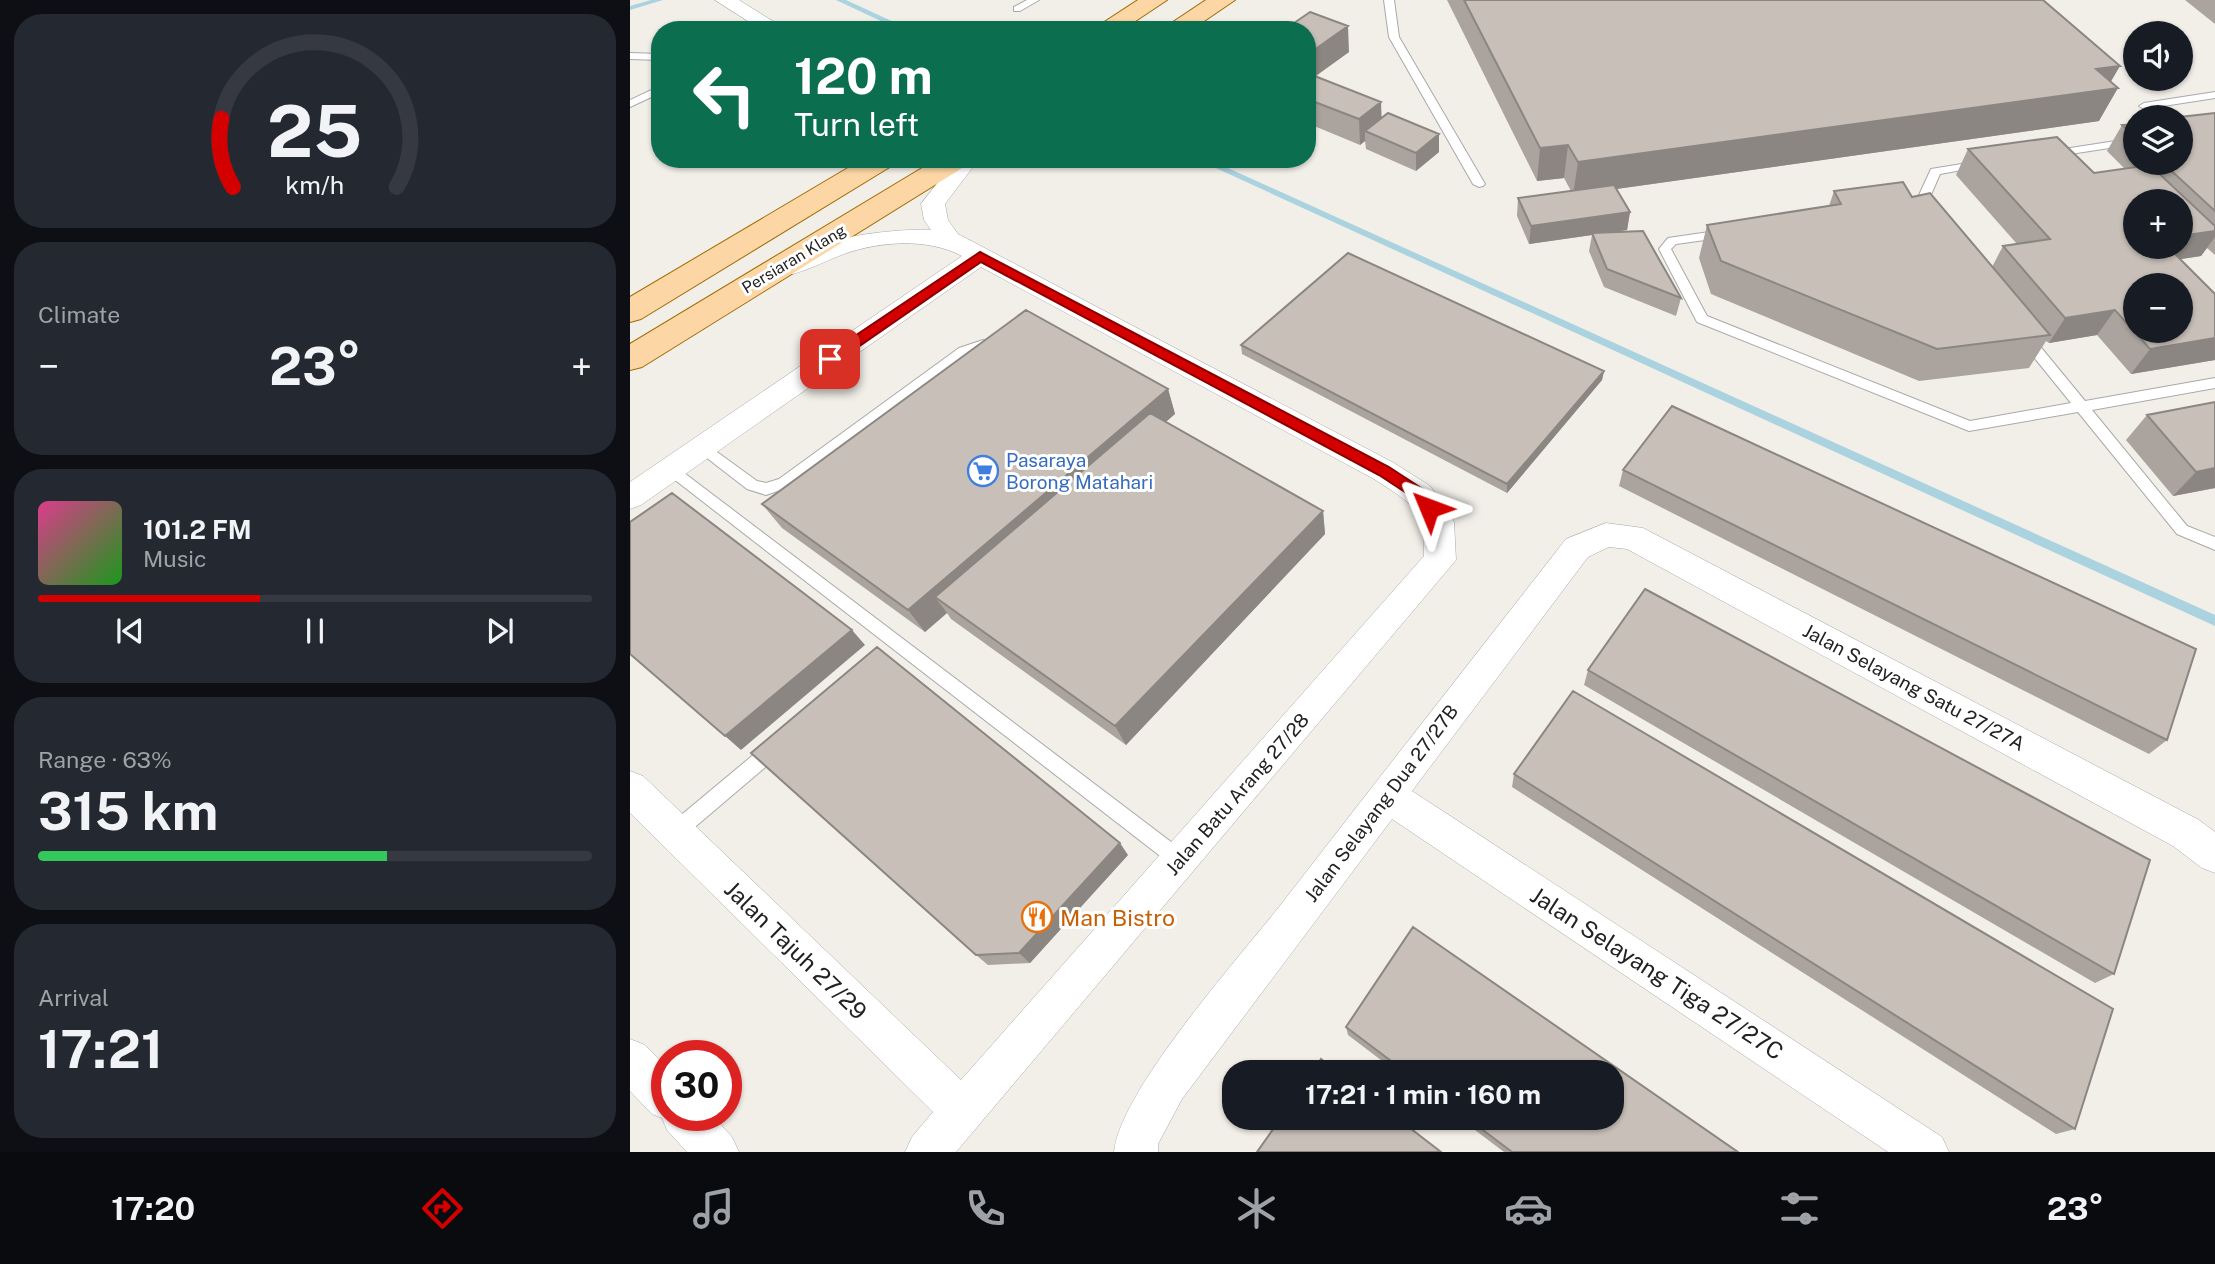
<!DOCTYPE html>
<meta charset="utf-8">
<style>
body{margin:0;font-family:"Public Sans",sans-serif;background:#242831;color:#f1f3f6;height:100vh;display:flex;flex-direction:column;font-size:26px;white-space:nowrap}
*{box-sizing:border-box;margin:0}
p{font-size:23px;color:#9ea1a6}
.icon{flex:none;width:38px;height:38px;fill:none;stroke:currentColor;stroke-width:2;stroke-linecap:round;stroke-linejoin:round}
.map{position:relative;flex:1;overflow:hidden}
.side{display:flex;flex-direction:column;gap:14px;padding:14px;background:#0d0f14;width:630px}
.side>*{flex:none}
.guide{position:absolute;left:21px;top:21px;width:665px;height:147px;border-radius:28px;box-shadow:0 2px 5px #0004;background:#0b6e4f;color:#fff;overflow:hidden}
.fabs{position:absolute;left:1493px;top:21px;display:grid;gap:14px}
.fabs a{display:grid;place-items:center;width:70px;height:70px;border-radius:50%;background:#171b24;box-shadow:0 2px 5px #0004;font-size:35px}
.speed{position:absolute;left:21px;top:1040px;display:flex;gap:14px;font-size:35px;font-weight:700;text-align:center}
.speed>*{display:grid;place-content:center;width:91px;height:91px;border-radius:50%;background:#171b24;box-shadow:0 2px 5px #0004;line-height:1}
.speed .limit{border:10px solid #d22;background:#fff;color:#111}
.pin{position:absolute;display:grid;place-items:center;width:60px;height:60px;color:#fff;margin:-30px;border-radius:14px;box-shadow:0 4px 10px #0006}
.me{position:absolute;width:77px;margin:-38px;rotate:314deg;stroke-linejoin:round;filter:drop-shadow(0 0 5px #0008)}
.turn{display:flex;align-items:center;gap:24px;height:147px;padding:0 28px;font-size:32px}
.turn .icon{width:91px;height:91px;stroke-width:2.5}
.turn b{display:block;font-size:49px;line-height:60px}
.big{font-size:52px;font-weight:700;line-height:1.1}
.side .card{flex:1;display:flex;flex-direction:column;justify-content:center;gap:10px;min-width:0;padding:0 24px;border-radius:28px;background:#242831}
.side .dial{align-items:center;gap:0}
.dial svg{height:182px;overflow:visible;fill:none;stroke:#363941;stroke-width:7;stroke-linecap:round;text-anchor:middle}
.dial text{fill:#f1f3f6;stroke:none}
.song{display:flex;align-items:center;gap:21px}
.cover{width:84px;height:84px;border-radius:10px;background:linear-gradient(135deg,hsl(330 70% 55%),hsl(120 70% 35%))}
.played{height:7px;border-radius:4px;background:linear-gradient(90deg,#d40000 40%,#363941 40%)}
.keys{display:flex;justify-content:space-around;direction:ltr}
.heat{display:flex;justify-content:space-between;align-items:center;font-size:38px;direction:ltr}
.charge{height:10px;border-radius:5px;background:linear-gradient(90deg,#34c759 63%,#363941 0)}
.trip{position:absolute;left:592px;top:1060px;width:402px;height:70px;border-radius:28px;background:#171b24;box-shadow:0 2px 5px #0004;font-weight:700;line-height:70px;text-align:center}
.dock{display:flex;height:112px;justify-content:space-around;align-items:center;background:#090b0e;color:#9ea1a6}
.dock .icon{width:49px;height:49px}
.dock .active{color:#d40000}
.dock b{font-size:32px;color:#f1f3f6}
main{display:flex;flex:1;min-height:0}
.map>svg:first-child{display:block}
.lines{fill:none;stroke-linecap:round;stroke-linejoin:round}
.stream{fill:#aad3df;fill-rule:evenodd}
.lane-casing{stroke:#a9a9a9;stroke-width:2}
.street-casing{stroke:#a9a9a9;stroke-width:1}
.primary-casing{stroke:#a06b00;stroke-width:2}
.lane{fill:#fff;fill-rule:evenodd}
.street{fill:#fff;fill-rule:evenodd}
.primary{fill:#fcd6a4;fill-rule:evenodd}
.wall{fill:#aba49e}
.shaded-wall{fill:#8b8681}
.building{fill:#c7bfb8;stroke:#8b8681;stroke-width:2;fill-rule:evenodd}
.route{fill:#d40000;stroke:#8a0000;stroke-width:2}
.labels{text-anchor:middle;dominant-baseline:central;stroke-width:6;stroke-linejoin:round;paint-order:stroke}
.far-street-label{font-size:16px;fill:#222;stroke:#fff}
.shop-label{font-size:19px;fill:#366cbe;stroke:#fff;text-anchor:start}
.street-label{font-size:19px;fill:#222;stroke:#fff}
.near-food-label{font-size:23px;fill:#c56008;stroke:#fff;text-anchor:start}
.near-street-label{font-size:23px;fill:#222;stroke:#fff}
</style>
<main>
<section class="side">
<div class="card dial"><svg viewBox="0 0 100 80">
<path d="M14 69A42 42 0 1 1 86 69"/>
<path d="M14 69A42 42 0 0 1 9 39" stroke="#d40000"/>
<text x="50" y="56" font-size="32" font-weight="700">25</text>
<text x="50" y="72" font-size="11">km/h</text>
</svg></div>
<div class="card"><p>Climate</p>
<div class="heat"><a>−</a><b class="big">23°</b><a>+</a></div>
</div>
<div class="card">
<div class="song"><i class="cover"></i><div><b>101.2 FM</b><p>Music</p></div></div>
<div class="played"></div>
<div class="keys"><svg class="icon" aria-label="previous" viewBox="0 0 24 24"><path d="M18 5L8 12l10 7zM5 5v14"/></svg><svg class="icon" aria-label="pause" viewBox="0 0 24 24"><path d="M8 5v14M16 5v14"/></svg><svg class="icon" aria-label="next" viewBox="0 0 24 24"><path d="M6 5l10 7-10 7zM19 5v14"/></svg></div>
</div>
<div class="card"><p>Range · 63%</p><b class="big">315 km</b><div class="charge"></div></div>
<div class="card"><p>Arrival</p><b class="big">17:21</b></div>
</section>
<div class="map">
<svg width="1585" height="1152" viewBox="0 0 1585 1152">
<rect width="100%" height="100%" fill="#f2efe9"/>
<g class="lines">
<path class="stream" d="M21 0H33L0 10V6Z
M206 0H216L281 30H270Z
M566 159H578L1585 615V626Z"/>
<g class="lane-casing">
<path id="lane" d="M397 0H409L390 11H384V7Z
M754 0H764L769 37 855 184 853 186 849 187 843 184 759 37Z
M0 53 30 54V60L0 59Z
M30 86V93L0 107V100Z
M1585 92V98L1514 109 1509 106 1514 103Z
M1505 138V144L1421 157 1415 154 1421 151Z
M1350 161 1354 162V166L1310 174 1296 206 1301 213 1295 217 1291 216 1284 206 1301 169Z
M1093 230 1099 234 1097 237 1046 244 1041 249 1077 316 1340 421 1441 403 1390 340V334H1400L1455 401 1585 378V388L1462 410 1557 526 1585 537V550L1547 534 1448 412 1339 431 1067 322 1029 249 1038 238Z
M353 340 369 345 371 348 364 353 353 350 339 354 159 487 136 495 117 489 64 448 66 444H76L127 481 136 483 149 479 329 348Z
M41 463 557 854 559 860 557 866 550 869 543 866 36 473 34 469 36 465Z
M146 739 152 741 155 747 152 753 52 838 45 841 38 838 36 832 38 826 140 741Z"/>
</g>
<g class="street-casing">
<path id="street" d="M85 0H109L157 30H132Z
M326 159H349L315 204 318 220 328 234 764 463 800 486 820 514 824 522 826 560 326 1152H275L282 1137 303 1112 0 813V771L13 776 331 1080 794 556C794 506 783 505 744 479L351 267 11 505 0 509V482L332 256C298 238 251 241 214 254 197 260 181 269 163 274L154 272 151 266C169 238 269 228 301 230L294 220 291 204Z
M976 523 1013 528 1569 820 1585 832V873L1572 868 1543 846 997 549 979 547 958 557 782 791 1312 1137 1319 1152H1258L762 819 552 1099 528 1144V1152H484C490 1091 607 960 649 907 744 784 840 662 936 539Z
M0 1039 15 1045 37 1068V1115H82L102 1137 109 1152H57L37 1130 32 1118 22 1114 0 1091Z"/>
</g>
<g class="primary-casing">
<path id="primary" d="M508 0H537L492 30H462Z
M576 0H605L561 30H531Z
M233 159H267L263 165 11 319 0 322V297Z
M307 159H341L337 165 12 367 0 370V344Z"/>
</g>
<use href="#lane" class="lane"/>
<use href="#street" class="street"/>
<use href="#primary" class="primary"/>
</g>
<path class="wall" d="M817 0H1413L1481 82 1469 121 987 189 1000 212 997 230 981 232 1051 298 1046 316 974 287 959 251 962 235 899 244 887 216 888 198 941 191 934 178 907 181Z
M1555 0H1585V24Z
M677 30 719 52 686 76 809 152 786 171 736 149 735 141 730 145 677 123Z
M1585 113V255L1577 248 1571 256 1550 259 1585 294V360L1501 374 1467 335 1419 343 1416 341 1399 368 1289 381 1081 294 1069 258 1077 225 1199 206 1204 191 1282 197 1362 267 1373 246 1387 244 1326 175 1338 149 1464 173 1495 169 1477 151 1492 125 1505 124V163H1550Z
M611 345 974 371 972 380 877 493 612 354Z
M538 389 545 414 536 421 693 511 695 534 496 745 321 619 317 613 295 632 152 528 132 504Z
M1517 415 1585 488 1543 496 1496 440Z
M993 470 1537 740 1519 754 989 486Z
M958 670 1484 974 1465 983 954 685Z
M943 691 1445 1129 1426 1134 882 787 884 774Z
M498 855 400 963 358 965 346 955Z
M783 927 1108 1152H874L829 1118H982V1073H768L718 1035 716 1027Z"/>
<path class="shaded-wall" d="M718 26 719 52 677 82V55Z
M1490 66 1476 90 1488 88 1469 121 943 195 948 162 1466 69Z
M751 102 752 127 735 131V141L730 145 729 119Z
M809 134V152L786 171V153Z
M938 145 934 178 907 181 910 148Z
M1000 212 997 230 963 235 962 233V235L899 244 901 226Z
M1585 231V237L1571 256 1513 265 1525 247H1550V236Z
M1485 310 1467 335 1419 343 1435 318Z
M1585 338V360L1501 374 1520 349Z
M974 371 972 380 877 493V484Z
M538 389 545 414 322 609 305 597 317 613 295 632 278 610Z
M1585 468V488L1543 496 1566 472Z
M693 511 695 534 496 745 485 726Z
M222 630 235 645 111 750 95 736Z
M490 843 498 855 400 963 389 953Z"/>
<path class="building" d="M834 0H1413L1490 66 1466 69 1488 88 948 162 938 145 910 148Z
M680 12 718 26 677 55V30H654Z
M677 73 751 102 729 119 677 99Z
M758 113 809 134 786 153 735 131Z
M1585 113V211L1533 163H1550V117Z
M1505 124V137L1492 125Z
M1427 137 1464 173 1520 165 1585 226V231L1550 236V201H1505V247H1538L1585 294V338L1520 349 1485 310 1435 318 1373 246 1420 239 1338 149ZM1505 285H1550V331H1505Z
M1273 182 1282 197 1300 193 1420 335 1307 349 1091 261 1077 225 1211 204 1204 191Z
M984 185 1000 212 901 226 888 198Z
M1013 231 1051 298 977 269 962 233Z
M718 253 974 371 877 484 611 345Z
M396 310 538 389 278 610 132 504Z
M1585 402V468L1566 472 1517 415Z
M1042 406 1566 649 1537 740 993 470Z
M520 413 693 511 485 726 305 597Z
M42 493 222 630 95 736 0 654V522Z
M1015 589 1520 860 1484 974 958 670Z
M247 647 490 843 389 953 346 955 121 753Z
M943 691 1483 1009 1445 1129 884 774Z
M783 927 1108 1152H882L837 1118H982V1073H777L716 1027Z
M691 1059 709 1073H682Z
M651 1118H767L811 1152H627Z"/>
<path class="route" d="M350 252 759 467 794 490 807 508 804 512H794L784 498 749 475 351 262 205 363H195V356Z"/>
<defs>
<g id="supermarket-ring" transform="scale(1.575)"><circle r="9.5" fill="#fff" stroke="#3f7fe0" stroke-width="1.5"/><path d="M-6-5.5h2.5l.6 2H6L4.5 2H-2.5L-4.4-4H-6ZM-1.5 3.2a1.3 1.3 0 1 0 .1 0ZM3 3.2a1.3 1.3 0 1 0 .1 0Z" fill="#3f7fe0"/></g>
<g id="restaurant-ring" transform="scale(1.575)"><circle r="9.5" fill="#fff" stroke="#e8710a" stroke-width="1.5"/><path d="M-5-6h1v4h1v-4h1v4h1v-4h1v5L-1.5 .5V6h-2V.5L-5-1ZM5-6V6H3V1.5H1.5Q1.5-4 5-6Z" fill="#e8710a"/></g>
</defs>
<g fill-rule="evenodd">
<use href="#supermarket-ring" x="353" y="471"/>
<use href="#restaurant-ring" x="407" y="917"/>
</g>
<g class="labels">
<g class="far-street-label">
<text transform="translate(164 259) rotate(-31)">Persiaran Klang</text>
</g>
<g class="shop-label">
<text x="376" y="460">Pasaraya<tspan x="376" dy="22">Borong Matahari</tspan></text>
</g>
<g class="street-label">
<text transform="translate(1284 687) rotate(28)">Jalan Selayang Satu 27/27A</text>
<text transform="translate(607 794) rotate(-49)">Jalan Batu Arang 27/28</text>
<text transform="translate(751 803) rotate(-53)">Jalan Selayang Dua 27/27B</text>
</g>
<g class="near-food-label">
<text x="430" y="917">Man Bistro</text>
</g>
<g class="near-street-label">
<text transform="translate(166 950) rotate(44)">Jalan Tajuh 27/29</text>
<text transform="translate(1027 973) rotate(33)">Jalan Selayang Tiga 27/27C</text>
</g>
</g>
</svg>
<div class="fabs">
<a><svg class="icon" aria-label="sound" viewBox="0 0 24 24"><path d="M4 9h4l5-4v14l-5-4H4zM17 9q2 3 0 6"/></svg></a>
<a><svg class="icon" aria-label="layers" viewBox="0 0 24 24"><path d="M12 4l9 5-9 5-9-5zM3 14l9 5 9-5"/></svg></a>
<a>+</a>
<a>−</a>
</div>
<div class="speed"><div class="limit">30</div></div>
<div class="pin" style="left:200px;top:359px;background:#d93025"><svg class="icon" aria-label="arrive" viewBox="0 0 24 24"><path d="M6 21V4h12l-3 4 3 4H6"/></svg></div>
<svg class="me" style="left:799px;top:508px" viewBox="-20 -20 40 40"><path d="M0-17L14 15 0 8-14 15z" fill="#d40000" stroke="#fff" stroke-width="4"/></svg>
<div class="trip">17:21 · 1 min · 160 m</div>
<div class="guide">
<div class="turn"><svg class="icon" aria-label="left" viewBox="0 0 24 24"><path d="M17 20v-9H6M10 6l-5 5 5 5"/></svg><div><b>120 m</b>Turn left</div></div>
</div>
</div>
</main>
<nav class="dock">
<b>17:20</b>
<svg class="icon active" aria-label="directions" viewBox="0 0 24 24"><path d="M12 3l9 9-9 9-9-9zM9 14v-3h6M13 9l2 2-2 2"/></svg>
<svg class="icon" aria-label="music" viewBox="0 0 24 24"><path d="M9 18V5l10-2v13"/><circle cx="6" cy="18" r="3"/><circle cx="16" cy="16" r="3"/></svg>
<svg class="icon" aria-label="phone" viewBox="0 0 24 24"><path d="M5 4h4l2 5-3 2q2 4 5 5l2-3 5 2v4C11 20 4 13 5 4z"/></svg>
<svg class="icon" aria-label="climate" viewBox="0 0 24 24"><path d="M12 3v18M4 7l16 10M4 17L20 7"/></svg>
<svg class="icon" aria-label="car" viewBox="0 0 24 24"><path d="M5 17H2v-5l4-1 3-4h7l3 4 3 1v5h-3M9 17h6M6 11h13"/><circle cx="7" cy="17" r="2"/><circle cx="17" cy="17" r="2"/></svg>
<svg class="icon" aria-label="filters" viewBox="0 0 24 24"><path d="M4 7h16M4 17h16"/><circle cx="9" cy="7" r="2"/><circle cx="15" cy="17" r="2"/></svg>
<b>23°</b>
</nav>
